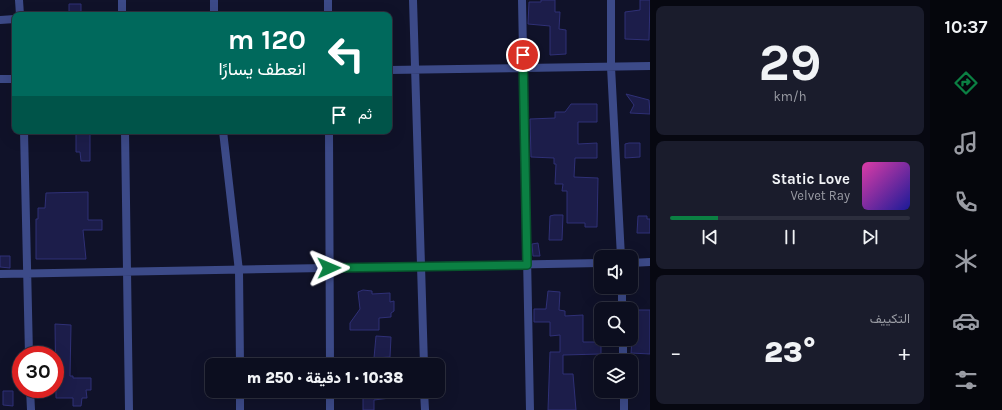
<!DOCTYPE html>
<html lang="ar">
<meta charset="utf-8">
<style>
body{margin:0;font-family:Karla,Vazirmatn,sans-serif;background:#1a1c2c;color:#f1f3f6;direction:rtl;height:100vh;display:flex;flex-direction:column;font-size:15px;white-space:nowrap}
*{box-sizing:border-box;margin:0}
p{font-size:13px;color:#9a9ca4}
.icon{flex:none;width:22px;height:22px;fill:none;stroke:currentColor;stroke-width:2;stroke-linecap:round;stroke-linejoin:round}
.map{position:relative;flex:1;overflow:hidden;direction:ltr}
.sheet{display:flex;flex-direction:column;gap:6px;padding:6px;background:#070811;width:280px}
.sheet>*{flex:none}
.top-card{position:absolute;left:12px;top:12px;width:380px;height:122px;border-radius:8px;box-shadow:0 4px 16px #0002,0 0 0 1px #2c2e3d;direction:rtl;background:#00695c;color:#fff;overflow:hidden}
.buttons{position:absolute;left:594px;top:250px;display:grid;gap:8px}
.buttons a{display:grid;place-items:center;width:44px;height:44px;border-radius:8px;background:#0c0e1f;box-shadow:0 4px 16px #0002,0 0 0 1px #2c2e3d;font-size:20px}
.speed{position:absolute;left:12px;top:346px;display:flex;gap:8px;font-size:20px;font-weight:700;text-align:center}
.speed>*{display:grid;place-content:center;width:52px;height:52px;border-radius:50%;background:#0c0e1f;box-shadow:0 4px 16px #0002,0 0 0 1px #2c2e3d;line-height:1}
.speed .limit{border:6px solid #d22;background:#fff;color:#111}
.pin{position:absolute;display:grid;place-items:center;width:34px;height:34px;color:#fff;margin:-17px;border:2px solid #fff;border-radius:50%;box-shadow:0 1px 4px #0007}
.me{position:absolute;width:44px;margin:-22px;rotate:89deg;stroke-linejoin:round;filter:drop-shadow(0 0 3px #0008)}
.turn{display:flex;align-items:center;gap:14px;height:84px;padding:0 20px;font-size:18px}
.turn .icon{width:52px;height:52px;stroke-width:2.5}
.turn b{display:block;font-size:28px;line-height:34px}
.then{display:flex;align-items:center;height:38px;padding:0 20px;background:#0003;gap:8px;font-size:15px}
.big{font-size:30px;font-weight:800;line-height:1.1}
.sheet .tile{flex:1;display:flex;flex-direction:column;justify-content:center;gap:6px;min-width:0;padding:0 14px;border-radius:8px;background:#1a1c2c}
.sheet .dial{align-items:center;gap:0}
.dial b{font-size:52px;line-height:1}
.song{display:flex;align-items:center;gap:12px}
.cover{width:48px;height:48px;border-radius:6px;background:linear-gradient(135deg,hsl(320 70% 55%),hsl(240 70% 35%))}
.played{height:4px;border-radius:2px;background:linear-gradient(90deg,#0b8043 20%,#2c2e3d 20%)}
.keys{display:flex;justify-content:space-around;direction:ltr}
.heat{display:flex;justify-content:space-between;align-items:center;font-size:22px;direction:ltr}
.trip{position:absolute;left:205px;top:358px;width:240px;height:40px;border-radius:8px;background:#0c0e1f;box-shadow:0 4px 16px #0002,0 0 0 1px #2c2e3d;font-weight:800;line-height:40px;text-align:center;direction:rtl}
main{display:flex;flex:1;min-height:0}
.menu{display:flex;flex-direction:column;width:72px;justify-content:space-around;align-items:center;background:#05060c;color:#9a9ca4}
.menu .icon{width:28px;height:28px}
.menu .active{color:#0b8043}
.menu b{font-size:18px;color:#f1f3f6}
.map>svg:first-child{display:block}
.building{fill:#1c1d4a;stroke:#2f3076}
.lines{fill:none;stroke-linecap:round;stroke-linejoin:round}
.street{stroke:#3c4a88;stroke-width:8}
.route-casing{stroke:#07532c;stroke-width:10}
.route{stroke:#0b8043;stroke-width:7}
</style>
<main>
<nav class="menu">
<b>10:37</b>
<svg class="icon active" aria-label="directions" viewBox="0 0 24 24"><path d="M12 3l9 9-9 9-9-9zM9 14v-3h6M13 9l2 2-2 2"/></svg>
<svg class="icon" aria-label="music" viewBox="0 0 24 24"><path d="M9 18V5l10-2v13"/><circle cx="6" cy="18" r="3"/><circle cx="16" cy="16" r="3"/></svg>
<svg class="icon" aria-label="phone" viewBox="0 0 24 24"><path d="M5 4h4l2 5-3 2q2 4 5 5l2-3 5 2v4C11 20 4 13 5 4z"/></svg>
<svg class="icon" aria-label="climate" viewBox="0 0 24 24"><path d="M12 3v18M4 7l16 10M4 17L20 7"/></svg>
<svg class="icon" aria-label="car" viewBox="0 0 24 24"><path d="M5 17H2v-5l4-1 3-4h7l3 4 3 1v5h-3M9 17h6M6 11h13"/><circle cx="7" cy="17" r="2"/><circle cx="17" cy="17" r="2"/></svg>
<svg class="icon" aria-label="filters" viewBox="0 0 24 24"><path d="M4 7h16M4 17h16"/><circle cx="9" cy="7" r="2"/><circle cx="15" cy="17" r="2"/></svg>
</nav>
<section class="sheet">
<div class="tile dial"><b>29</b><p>km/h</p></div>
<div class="tile">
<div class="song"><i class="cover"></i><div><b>Static Love</b><p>Velvet Ray</p></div></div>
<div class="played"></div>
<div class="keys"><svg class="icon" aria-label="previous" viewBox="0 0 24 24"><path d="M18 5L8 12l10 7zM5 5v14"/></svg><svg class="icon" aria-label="pause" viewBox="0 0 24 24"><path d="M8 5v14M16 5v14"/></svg><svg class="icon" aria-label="next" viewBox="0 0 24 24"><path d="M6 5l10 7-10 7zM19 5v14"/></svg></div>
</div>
<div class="tile"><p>التكييف</p>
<div class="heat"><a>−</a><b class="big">23°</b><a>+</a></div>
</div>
</section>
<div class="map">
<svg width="650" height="410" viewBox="0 0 650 410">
<rect width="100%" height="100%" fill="#101229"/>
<path class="building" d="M541 0H555V12H560L559 29 566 30V54L550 55V26L528 24 529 2H541Z
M640 0H650L649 40 625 39V12L640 10Z
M69 4H81V15H69Z
M626 94 649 100 650 114 630 113 634 105Z
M571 104H597V122H578V144L597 143V158H575L574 177 598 178 597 227H585V223H567V191H562L563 184H555L556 164H554V158L531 157 530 119 555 118V112H565Z
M76 131H90V161H81L80 152H76Z
M629 143H640V157L625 158V144Z
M88 192V220H102V230H83L86 259H36V219H38V208H45L46 193Z
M554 215H563L562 240H549L550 216Z
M638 216H647V219H650V233H637Z
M538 243 540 256H533L532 244Z
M0 256H10V268L0 267Z
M363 290 372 291V294L390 293V302L394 301V311L391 313V317L379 318V330H350V323L360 309 358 292Z
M548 291 560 292 559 310 565 311V316L583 315V342H601V354L563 355V374H573L576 410H548L550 352H560V335L550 336V322H534V309H546Z
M638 310H650V354L631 353 634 314H638Z
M55 324 71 325 70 376H73V378H91V390H86L87 398H82L81 406H73V398H56Z
M376 336 391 337 390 357 374 358Z
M3 391H13V406L3 405Z
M370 391H398V397L374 400V410H363V397H370Z"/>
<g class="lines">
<path class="street" d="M19 0 20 15
M122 0V15
M214 0V15
M328 0V15
M413 0 424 365
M522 0 530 410
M611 0V67L621 257
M0 20 15 19
M389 70 650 66
M0 79H15
M24 131 29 355
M125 131 129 410
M223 131 239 271 240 365
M329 131 330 365
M631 263 650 262
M0 274 601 263
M622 287V309
M623 339V361
M30 389 31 410
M240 391V410
M330 391V410
M424 391 425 410
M624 391V410"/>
</g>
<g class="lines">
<g class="route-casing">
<path id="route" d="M329 268 527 265 523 55"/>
</g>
<use href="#route" class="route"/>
</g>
</svg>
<div class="buttons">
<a><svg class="icon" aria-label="sound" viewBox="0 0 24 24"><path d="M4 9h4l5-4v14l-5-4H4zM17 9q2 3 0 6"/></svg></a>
<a><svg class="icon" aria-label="search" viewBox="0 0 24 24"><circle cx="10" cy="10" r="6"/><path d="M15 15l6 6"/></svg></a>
<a><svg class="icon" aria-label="layers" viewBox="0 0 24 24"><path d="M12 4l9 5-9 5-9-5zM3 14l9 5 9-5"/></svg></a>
</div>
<div class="speed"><div class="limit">30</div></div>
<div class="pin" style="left:523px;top:55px;background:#d93025"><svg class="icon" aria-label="arrive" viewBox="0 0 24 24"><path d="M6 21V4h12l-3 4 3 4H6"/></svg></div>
<svg class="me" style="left:329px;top:268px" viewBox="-20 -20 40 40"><path d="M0-17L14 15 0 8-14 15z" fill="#0b8043" stroke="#fff" stroke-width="4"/></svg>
<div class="trip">10:38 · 1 دقيقة · 250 m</div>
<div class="top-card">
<div class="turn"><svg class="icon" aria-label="left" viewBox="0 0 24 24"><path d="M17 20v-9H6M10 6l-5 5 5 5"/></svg><div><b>120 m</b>انعطف يسارًا</div></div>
<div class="then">ثم<svg class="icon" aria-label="arrive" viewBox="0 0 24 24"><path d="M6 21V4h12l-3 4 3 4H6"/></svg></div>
</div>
</div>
</main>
